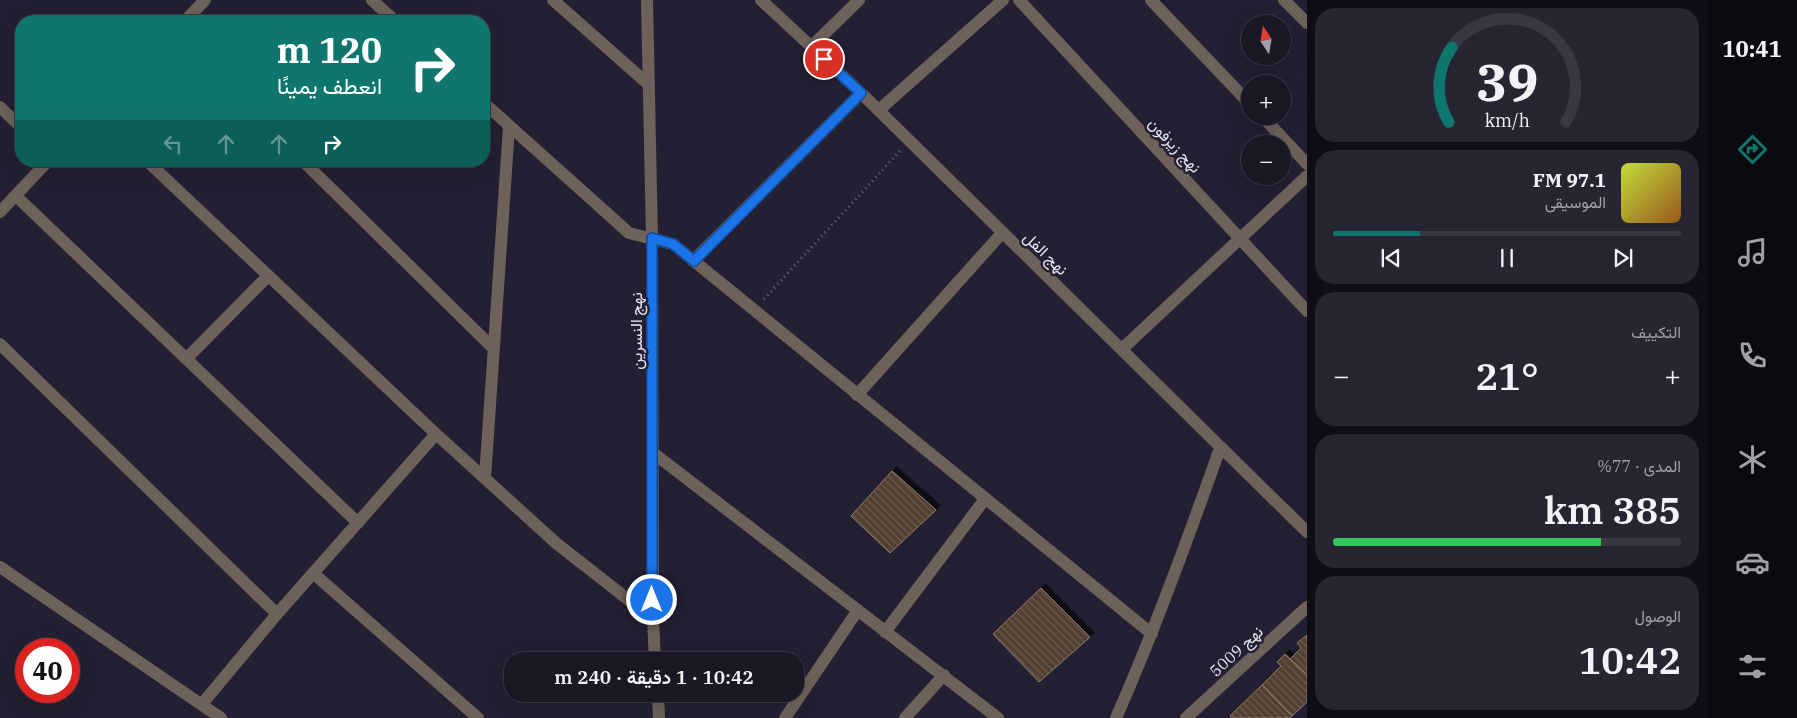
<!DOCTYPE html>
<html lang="ar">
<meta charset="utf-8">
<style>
body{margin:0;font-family:"IBM Plex Serif",Vazirmatn,serif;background:#282532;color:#f1f3f6;direction:rtl;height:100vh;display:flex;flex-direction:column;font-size:19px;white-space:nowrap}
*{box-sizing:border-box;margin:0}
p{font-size:16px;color:#a0a0a7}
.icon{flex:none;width:28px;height:28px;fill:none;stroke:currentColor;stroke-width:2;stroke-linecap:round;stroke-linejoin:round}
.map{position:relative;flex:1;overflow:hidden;direction:ltr}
.panel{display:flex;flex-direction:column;gap:8px;padding:8px;background:#0f0d15;width:400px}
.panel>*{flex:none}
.top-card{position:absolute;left:15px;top:15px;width:475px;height:152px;border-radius:20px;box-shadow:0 5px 20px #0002,0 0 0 1px #393743;direction:rtl;background:#0f766e;color:#fff;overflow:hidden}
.needle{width:32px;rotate:348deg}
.buttons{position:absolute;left:1241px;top:15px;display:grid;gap:10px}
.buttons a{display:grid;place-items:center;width:50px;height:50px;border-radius:50%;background:#1b1826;box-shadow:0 5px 20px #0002,0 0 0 1px #393743;font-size:25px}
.speed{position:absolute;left:15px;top:638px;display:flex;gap:10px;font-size:25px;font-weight:700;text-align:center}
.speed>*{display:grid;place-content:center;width:65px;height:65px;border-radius:50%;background:#1b1826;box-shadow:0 5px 20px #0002,0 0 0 1px #393743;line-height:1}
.speed .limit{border:8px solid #d22;background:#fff;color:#111}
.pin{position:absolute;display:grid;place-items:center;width:42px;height:42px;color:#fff;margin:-21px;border:2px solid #fff;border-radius:50%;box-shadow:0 1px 5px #0007}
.me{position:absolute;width:55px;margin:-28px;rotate:0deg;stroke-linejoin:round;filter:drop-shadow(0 0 4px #0008)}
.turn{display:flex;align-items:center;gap:18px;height:105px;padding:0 25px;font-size:22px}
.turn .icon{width:65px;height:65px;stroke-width:2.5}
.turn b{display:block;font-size:35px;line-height:42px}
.lanes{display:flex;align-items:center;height:48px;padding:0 25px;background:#0003;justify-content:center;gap:25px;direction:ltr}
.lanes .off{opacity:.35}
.big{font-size:38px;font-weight:600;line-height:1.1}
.panel .tile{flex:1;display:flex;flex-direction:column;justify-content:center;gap:8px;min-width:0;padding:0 18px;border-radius:20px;background:#282532}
.panel .dial{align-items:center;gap:0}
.dial svg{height:130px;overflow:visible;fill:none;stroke:#393743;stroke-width:7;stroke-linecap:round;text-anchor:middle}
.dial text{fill:#f1f3f6;stroke:none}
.song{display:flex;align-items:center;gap:15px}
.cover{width:60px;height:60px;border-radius:8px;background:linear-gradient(135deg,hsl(70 70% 55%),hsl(30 70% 35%))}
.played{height:5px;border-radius:2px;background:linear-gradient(90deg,#0f766e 25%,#393743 25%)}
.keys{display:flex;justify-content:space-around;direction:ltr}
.heat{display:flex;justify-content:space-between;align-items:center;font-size:28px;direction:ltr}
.charge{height:8px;border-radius:4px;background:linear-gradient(90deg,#34c759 77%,#393743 0)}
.trip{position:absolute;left:504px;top:652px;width:300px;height:50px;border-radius:20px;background:#1b1826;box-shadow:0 5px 20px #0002,0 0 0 1px #393743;font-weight:600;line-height:50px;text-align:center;direction:rtl}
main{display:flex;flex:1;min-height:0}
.menu{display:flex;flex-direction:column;width:90px;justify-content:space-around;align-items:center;background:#0b0a0f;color:#a0a0a7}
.menu .icon{width:35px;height:35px}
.menu .active{color:#0f766e}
.menu b{font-size:22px;color:#f1f3f6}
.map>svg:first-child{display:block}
.building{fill:url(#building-back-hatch);stroke:#8f7b6b;filter:url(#shadow)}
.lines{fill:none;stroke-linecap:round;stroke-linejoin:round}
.path{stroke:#696676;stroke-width:3;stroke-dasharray:1 4;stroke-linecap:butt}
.minor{stroke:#6d625a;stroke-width:12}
.route-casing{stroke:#114b97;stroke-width:12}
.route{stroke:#1a73e8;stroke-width:9}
.labels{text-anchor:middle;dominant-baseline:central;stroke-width:5;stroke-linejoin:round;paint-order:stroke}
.street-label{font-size:16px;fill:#e6e4f1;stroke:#242033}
</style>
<main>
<nav class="menu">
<b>10:41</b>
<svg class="icon active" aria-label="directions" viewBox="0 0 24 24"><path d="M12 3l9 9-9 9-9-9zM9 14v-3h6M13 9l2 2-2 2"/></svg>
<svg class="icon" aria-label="music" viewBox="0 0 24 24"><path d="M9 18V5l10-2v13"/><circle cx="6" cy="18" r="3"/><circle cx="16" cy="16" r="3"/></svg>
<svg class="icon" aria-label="phone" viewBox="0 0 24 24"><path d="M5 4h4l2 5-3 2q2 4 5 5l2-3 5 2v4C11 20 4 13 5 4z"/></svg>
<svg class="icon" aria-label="climate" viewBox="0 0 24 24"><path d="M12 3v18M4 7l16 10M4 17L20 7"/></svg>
<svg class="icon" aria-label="car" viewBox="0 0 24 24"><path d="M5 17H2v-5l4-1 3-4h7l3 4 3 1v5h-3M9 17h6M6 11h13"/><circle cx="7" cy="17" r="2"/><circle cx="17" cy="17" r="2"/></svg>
<svg class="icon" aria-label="filters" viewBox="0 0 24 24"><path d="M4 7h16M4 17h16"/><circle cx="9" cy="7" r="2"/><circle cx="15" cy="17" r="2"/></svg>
</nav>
<section class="panel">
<div class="tile dial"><svg viewBox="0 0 100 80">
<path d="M14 69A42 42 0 1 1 86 69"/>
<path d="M14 69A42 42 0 0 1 16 23" stroke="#0f766e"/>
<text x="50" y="56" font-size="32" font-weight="700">39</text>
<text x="50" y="72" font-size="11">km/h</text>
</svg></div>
<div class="tile">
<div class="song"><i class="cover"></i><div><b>97.1 FM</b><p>الموسيقى</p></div></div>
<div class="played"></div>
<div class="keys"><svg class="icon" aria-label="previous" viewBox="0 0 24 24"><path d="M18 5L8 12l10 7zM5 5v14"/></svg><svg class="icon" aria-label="pause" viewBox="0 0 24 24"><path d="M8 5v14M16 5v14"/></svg><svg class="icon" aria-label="next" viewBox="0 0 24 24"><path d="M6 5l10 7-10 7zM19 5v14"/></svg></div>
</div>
<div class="tile"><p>التكييف</p>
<div class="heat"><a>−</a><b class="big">21°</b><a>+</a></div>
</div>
<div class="tile"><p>المدى · 77%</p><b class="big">385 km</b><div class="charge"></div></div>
<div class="tile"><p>الوصول</p><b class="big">10:42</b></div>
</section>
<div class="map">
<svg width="1307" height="718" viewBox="0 0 1307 718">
<defs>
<pattern id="building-back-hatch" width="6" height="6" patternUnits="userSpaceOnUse" patternTransform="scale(1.25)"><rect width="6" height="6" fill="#513f30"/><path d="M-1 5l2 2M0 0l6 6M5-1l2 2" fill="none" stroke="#6a5b4e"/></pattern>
<filter id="shadow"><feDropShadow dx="4.5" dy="-4.5" stdDeviation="0" flood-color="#0009"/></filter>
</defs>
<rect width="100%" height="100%" fill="#242033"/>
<path class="building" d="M892 471 936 510 890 553 851 516Z
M1041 588 1090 637 1039 682 993 634Z
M1307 635V675L1290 659 1301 648 1297 643Z
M1285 654 1307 675V702L1292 716 1262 685 1281 666 1277 662Z
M1262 685 1292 716 1290 718H1232L1230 716Z"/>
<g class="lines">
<path class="path" d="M764 299 900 151"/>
<path class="minor" d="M372 0 395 21
M553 0 648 84
M647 0 652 238 653 619 655 661
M761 0 861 93 1307 532
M1019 0 1307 311
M1151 0 1250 104
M1284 0 1307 23
M185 21 205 0
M811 47 859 0
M484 103 629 233 673 244 1152 634
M0 107 21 127
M879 110 1003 0
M1262 116 1307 164
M147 161 436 434 556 543 653 619
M303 161 494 349
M16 196 358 523
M0 212 48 161
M693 261 861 93
M0 344 277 614
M1122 349 1307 176
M186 359 268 276
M857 395 1002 233
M652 452 998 718
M485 478 509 127
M0 567 221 718
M313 573 478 718
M885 632 985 499
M658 694 659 718
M202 704 277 614 436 434
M785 718 858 610
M905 718 944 675
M1116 718C1155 630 1188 539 1220 448
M1186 718 1307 607"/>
</g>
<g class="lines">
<g class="route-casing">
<path id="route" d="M652 600V238L673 244 694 261 861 93 824 59"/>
</g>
<use href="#route" class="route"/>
</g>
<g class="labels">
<g class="street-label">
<text transform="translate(1175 145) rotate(47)">نهج زيزفون</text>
<text transform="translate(1046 253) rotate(44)">نهج الفل</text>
<text transform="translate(636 331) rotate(-90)">نهج النسرين</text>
<text transform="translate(1236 651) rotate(-43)">نهج 5009</text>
</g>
</g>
</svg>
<div class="buttons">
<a><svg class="needle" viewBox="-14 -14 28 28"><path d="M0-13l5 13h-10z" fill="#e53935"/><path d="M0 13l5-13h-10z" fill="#a0a0a7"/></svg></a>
<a>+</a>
<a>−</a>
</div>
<div class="speed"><div class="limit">40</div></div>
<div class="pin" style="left:824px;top:59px;background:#d93025"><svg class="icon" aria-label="arrive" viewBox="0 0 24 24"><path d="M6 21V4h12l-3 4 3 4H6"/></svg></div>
<svg class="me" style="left:652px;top:600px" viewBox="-20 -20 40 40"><circle r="17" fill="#1a73e8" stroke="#fff" stroke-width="3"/><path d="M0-11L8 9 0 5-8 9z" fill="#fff"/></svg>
<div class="trip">10:42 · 1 دقيقة · 240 m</div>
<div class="top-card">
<div class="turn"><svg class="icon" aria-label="right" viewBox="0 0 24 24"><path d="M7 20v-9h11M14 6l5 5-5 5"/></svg><div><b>120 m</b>انعطف يمينًا</div></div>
<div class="lanes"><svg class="icon off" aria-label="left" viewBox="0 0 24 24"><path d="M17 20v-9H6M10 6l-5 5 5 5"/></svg><svg class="icon off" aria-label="ahead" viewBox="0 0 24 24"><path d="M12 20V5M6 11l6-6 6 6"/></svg><svg class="icon off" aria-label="ahead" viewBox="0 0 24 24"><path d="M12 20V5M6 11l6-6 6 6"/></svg><svg class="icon" aria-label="right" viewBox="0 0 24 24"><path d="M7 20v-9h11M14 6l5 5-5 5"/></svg></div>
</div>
</div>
</main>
